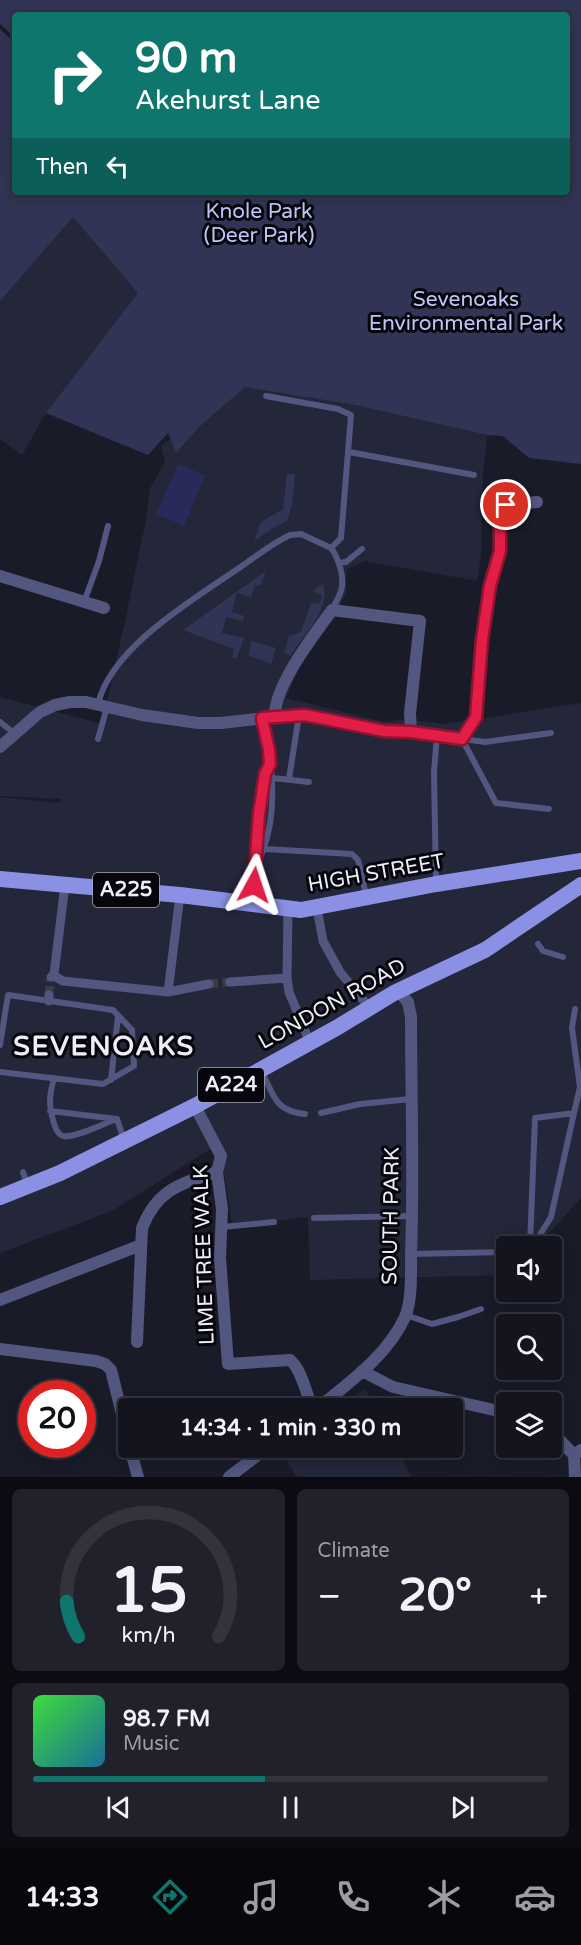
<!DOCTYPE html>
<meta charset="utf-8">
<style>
body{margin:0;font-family:"Varela Round",sans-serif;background:#21212c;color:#f1f3f6;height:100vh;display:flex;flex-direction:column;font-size:22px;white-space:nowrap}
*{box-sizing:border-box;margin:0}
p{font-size:20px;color:#9d9ea4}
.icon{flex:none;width:33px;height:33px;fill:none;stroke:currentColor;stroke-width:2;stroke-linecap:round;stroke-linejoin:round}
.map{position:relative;height:1477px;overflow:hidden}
.drawer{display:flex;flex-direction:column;gap:12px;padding:12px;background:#0b0b11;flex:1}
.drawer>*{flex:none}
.guide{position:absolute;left:12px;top:12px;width:558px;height:183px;border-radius:6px;box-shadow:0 3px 15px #0003,0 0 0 2px #33333d;background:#0f766e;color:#fff;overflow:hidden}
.tools{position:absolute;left:496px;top:1236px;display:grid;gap:12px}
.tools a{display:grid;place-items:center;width:66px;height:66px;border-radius:6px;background:#14141f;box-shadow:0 3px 15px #0003,0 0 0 2px #33333d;font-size:30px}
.speed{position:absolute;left:18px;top:1380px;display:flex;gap:12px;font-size:30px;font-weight:700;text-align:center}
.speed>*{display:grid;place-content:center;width:78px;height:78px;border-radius:50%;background:#14141f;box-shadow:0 3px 15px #0003,0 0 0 2px #33333d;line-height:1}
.speed .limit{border:9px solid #d22;background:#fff;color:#111}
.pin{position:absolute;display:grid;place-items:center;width:51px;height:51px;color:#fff;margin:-26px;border:3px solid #fff;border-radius:50%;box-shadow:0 2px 6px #0007}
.me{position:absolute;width:66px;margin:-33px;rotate:5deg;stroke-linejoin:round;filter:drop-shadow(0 0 4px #0008)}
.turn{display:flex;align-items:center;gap:21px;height:126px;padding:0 24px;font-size:27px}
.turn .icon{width:78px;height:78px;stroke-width:2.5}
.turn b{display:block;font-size:42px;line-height:51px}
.then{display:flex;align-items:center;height:57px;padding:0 24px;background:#0003;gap:12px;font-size:22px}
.big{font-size:45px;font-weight:800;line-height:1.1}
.drawer .tile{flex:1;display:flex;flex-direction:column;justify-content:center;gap:9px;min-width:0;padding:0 21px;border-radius:9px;background:#21212c}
.drawer .dial{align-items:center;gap:0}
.dial svg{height:156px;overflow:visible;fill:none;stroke:#33333d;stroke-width:7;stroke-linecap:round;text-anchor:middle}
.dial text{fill:#f1f3f6;stroke:none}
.song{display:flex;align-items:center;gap:18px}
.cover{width:72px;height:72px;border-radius:9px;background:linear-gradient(135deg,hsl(120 70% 55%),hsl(200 70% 35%))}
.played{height:6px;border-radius:3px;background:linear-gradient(90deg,#0f766e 45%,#33333d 45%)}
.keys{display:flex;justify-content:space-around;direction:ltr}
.heat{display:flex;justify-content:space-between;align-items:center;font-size:33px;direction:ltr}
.drawer .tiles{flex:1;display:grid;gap:12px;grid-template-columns:1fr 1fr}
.tile:last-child{grid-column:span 2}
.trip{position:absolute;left:118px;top:1398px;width:345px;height:60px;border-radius:6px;background:#14141f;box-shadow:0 3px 15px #0003,0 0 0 2px #33333d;font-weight:800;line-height:60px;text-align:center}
.tabs{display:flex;height:96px;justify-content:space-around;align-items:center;background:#08080c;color:#9d9ea4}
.tabs .icon{width:42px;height:42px}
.tabs .selected{color:#0f766e}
.tabs b{font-size:27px;color:#f1f3f6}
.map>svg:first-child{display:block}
.built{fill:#242639}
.green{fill:#313454}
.water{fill:#292a5a}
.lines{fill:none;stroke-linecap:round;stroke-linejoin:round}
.pedestrian-tunnel{stroke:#3a3b48;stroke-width:9;stroke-dasharray:9 4.5;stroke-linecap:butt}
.service{stroke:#53577f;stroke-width:6}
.pedestrian{stroke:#53577f;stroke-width:9}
.minor{stroke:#53577f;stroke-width:12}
.primary{stroke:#8a90e4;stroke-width:16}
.route-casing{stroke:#92132f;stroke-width:15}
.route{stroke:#e11d48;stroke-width:10}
.labels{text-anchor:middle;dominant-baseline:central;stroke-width:6;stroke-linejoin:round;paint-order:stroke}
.shield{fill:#06060c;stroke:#a8a8b1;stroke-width:1.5}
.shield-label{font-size:20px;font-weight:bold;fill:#edeef8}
.park-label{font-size:21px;fill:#bfc6f7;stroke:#06060c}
.street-label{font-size:21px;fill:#edeef8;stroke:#06060c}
.district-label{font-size:27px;font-weight:bold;letter-spacing:1.5px;fill:#edeef8;stroke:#06060c}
</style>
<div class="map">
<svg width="581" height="1477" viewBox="0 0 581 1477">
<rect width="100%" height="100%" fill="#1a1b29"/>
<path class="built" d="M164 192 282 304 148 455 46 413 22 455 0 439V299L71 217Z
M242 386 355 405 487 435 483 475 481 554 477 581 365 561 347 569 346 594 335 617 299 668 286 698 384 722 404 719 444 724 581 703V1198L537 1246H507V1275L310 1280 308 1217 232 1226 222 1159 215 1146 112 1211 0 1253V797L59 803 61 799 0 796V697L102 724 125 621 146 520 150 488 165 462 161 446Z
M365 1389 375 1408H337Z
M284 1448H397L411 1477H297L280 1451Z"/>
<path class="green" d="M0 0H581V464L529 458 503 436 487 435 355 405 245 387 199 427 176 453 168 433 148 455 46 413 138 293 73 217 0 301V29L15 43V192H567V15H15V38L0 24Z
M287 474H295L292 505 287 521 273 528 254 541 261 522 283 509Z
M266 571 260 586 255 585 251 597 237 593 232 612 244 616 243 621 226 617 222 633 244 638 237 658H232L234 649 183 630Z
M323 584C331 611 303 635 290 656L284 652 289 636 301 632 311 602 319 604 322 596 313 591 318 586Z
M252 641 276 648 271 664 248 655Z"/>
<path class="water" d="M178 464 205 475 184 526 156 514Z"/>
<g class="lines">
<path class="pedestrian-tunnel" d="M209 984 230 982
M49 995 50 979"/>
<path class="service" d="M349 452 474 475
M331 548C339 559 345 578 341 591 339 597 335 604 332 610
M339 563 346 562 362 549
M84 602 99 561 108 526
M98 704C111 648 191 601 236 570 254 558 271 544 290 535L301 534 331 548 341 538 351 415 338 409 266 396
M0 722 14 733
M98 739 107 707
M462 739 496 803 549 809
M463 739 485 742 551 733
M273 778 309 782
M289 779 299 715
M265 849 352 854 358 860 366 895
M256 866C280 821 274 766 262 718
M436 883 434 772 437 735
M252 903C253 891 255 878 256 866 258 834 255 794 269 765
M538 944 543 951 563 957
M0 1045 8 995 113 1010 132 1030 134 1066 103 1084 0 1072
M262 1072C274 1096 275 1111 305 1114
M54 1078C50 1093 48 1105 53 1120 55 1126 56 1133 63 1136 74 1139 105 1123 117 1119
M111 1080 118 1016
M50 1111 117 1119
M321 1113 360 1104 411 1099
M574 1113 580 1087 572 1028 575 1009
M117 1119 124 1140
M23 1172 27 1184
M314 1218 412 1216
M222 1227 274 1222
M530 1246 535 1118 574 1113 551 1217 533 1246
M411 1254 507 1252
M406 1315 432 1324 458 1317 481 1309"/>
<path class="pedestrian" d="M317 908 323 941 340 972 369 1007
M288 909 287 978 289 992 310 1043
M54 974 56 977 63 981 168 992 209 984
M51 977 54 974 65 885
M230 982 287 978
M168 992 180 895
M49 1001V995"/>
<path class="minor" d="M0 576 104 608
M275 716C274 686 314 635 332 610L420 621 410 713 411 732
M0 747 40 712 55 705 70 702H86L142 715 198 723H221L299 714 391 732H411L462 739 476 717 482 640 491 586 500 551V512L502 507 506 505 537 502
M195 1106 221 1156 217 1172 222 1209 220 1258 228 1364 290 1360C301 1368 307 1395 312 1408
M0 1300 141 1245
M137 1342 142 1228C158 1188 181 1184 217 1172
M0 1349 96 1361 105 1364 111 1370 129 1442
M362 1371 393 1387 507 1413
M318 1408C350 1382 387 1356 405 1317 412 1302 411 1272 411 1254 414 1175 411 1096 411 1017L408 1002 398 991
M552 1432 574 1455
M130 1448 138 1477
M229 1477 267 1448
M575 1477 574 1455 581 1450"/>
<path class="primary" d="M0 879 180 895 301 910 436 884 581 861
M0 1197 60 1173 195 1106 338 1027 394 993 485 950 581 885"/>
</g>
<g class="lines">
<g class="route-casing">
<path id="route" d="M254 885 259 814 265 774 270 764 269 750 262 718 305 715 384 731 411 732 462 739 476 717 482 640 490 586 500 551V513L502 507 506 505"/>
</g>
<use href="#route" class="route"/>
</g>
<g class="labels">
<g class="shield">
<rect x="93" y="873" width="66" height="34" rx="4.5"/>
<rect x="198" y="1068" width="66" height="34" rx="4.5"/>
</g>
<g class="shield-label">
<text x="126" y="890">A225</text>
<text x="231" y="1085">A224</text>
</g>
<g class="park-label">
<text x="259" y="211">Knole Park<tspan x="259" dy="24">(Deer Park)</tspan></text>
<text x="466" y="299">Sevenoaks<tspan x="466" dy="24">Environmental Park</tspan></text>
</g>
<g class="street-label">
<text transform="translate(376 873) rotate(-10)">HIGH STREET</text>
<text transform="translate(332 1004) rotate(-29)">LONDON ROAD</text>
<text transform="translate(391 1216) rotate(-89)">SOUTH PARK</text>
<text transform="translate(204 1255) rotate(-92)">LIME TREE WALK</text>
</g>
<g class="district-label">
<text x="104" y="1046">SEVENOAKS</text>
</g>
</g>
</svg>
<div class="tools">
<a><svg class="icon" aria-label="sound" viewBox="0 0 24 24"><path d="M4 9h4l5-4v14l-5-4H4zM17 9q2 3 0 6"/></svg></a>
<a><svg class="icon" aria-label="search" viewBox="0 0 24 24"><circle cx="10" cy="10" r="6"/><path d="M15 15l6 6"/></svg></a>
<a><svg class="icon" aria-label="layers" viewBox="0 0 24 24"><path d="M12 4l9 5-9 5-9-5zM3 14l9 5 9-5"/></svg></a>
</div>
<div class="speed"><div class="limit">20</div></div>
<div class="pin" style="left:506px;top:505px;background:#d93025"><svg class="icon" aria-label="arrive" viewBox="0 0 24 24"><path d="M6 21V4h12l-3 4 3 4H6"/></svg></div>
<svg class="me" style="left:254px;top:885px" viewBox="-20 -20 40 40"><path d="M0-17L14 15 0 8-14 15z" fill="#e11d48" stroke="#fff" stroke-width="4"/></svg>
<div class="trip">14:34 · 1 min · 330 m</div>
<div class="guide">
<div class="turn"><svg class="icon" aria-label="right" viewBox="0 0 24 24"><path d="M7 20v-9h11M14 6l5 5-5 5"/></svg><div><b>90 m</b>Akehurst Lane</div></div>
<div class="then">Then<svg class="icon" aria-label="left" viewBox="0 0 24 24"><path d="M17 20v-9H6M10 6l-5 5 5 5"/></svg></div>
</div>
</div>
<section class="drawer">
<div class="tiles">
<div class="tile dial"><svg viewBox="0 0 100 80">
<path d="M14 69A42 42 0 1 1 86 69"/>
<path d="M14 69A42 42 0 0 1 8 51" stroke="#0f766e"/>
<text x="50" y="56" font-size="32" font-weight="700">15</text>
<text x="50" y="72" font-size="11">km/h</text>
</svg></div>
<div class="tile"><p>Climate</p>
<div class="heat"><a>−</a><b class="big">20°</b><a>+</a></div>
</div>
<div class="tile">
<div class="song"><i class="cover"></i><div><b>98.7 FM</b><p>Music</p></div></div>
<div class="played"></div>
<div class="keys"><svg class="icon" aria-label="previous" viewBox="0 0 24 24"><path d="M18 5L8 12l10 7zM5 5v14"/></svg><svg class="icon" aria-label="pause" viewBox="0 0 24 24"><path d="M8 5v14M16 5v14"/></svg><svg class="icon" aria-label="next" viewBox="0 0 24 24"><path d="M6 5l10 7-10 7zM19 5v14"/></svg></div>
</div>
</div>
</section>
<nav class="tabs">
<b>14:33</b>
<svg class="icon selected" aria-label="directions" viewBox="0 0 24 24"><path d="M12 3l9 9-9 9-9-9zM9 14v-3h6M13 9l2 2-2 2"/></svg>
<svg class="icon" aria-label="music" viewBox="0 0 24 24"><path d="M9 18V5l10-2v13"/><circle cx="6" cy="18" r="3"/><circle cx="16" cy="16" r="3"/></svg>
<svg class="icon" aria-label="phone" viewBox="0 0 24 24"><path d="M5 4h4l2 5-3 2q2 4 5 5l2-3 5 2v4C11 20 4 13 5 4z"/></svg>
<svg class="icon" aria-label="climate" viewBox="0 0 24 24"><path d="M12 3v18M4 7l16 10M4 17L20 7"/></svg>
<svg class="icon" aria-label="car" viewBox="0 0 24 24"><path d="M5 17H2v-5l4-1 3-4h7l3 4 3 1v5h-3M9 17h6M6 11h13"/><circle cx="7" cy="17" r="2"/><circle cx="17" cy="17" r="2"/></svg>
</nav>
